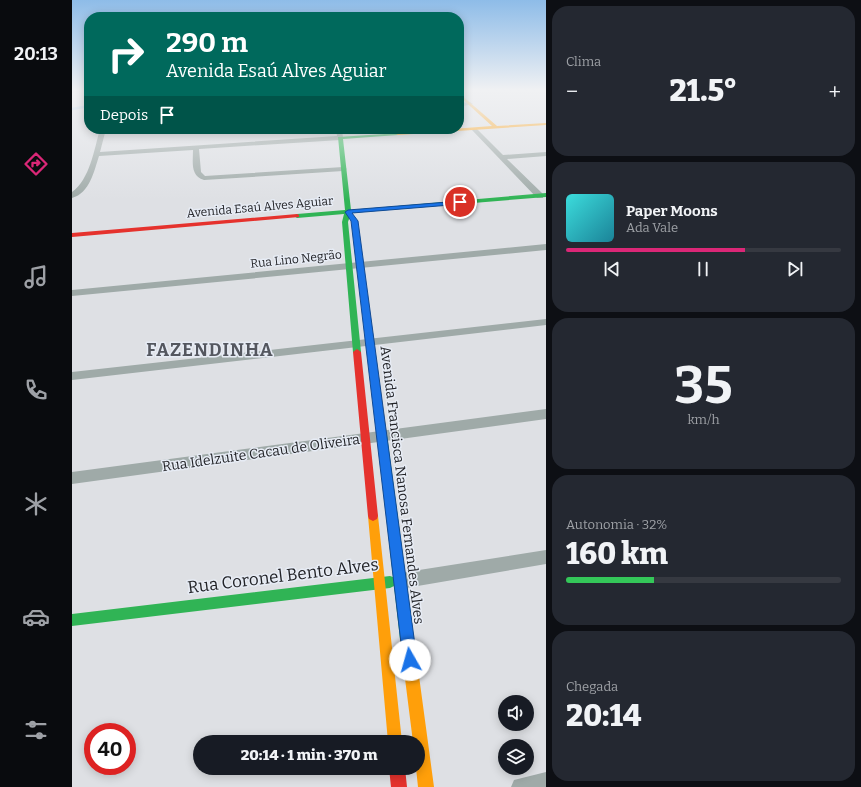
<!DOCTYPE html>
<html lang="pt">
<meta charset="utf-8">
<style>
body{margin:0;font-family:Bitter,serif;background:#242831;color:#f1f3f6;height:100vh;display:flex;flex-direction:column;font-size:15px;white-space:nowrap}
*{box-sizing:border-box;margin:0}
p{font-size:13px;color:#9ea1a6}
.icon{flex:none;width:22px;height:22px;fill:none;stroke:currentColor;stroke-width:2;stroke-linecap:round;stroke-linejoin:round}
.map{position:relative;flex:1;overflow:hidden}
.drawer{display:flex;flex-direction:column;gap:6px;padding:6px;background:#0d0f14;width:315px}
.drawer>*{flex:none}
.hud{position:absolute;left:12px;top:12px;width:380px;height:122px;border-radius:16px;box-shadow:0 2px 10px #0003;background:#00695c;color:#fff;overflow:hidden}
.fabs{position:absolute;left:426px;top:695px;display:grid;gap:8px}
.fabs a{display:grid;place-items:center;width:36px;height:36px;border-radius:50%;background:#171b24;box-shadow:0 2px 10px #0003;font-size:20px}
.speed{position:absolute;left:12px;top:723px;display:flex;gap:8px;font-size:20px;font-weight:700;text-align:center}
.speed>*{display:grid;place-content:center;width:52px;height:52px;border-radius:50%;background:#171b24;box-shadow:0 2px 10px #0003;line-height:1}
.speed .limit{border:6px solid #d22;background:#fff;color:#111}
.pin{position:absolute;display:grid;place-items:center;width:34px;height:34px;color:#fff;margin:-17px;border:2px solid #fff;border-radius:50%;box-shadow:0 1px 4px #0007}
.me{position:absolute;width:44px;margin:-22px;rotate:353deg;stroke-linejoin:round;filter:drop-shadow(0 0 3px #0008)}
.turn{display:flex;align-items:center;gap:14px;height:84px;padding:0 16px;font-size:18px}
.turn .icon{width:52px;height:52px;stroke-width:2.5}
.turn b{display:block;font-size:28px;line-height:34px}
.then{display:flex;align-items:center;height:38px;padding:0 16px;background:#0003;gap:8px;font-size:15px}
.big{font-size:30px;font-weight:800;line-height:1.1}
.drawer .widget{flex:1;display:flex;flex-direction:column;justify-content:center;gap:6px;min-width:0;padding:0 14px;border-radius:16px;background:#242831}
.drawer .dial{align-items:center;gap:0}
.dial b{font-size:52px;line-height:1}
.song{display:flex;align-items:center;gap:12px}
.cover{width:48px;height:48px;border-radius:6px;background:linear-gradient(135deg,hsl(180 70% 55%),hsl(190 70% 35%))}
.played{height:4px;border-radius:2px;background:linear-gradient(90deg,#db2777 65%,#363941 65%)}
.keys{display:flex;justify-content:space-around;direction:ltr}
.heat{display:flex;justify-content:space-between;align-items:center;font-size:22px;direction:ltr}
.charge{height:6px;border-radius:3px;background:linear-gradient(90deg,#34c759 32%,#363941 0)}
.trip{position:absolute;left:121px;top:735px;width:232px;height:40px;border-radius:20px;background:#171b24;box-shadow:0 2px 10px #0003;font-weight:800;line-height:40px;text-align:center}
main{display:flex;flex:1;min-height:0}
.tabs{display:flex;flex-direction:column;width:72px;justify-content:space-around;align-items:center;background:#090b0e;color:#9ea1a6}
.tabs .icon{width:28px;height:28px}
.tabs .selected{color:#db2777}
.tabs b{font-size:18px;color:#f1f3f6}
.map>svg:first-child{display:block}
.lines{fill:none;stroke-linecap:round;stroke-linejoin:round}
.stream{stroke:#a7c9e9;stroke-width:2.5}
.street{fill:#9faaa8;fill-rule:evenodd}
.fast{fill:#30b455;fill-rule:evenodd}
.slow{fill:#ff9f0a;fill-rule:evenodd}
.jam{fill:#e5322d;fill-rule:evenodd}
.route{fill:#1a73e8;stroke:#114b97}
.labels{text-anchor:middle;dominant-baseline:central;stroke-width:3;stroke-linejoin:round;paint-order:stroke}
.far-street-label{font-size:12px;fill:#222327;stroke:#e7ecf5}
.street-label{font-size:14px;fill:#222327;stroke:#e7ecf5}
.near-street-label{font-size:17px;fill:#222327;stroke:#e7ecf5}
.district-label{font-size:18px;font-weight:bold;letter-spacing:1px;fill:#54575f;stroke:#e7ecf5}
</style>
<main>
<nav class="tabs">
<b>20:13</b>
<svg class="icon selected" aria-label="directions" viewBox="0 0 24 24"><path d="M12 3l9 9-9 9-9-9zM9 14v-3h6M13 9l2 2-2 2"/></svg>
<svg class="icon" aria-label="music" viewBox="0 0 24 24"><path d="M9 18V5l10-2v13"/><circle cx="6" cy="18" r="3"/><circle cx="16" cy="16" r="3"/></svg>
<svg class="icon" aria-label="phone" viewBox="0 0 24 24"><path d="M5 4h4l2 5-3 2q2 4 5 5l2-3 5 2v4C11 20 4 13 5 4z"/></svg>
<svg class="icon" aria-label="climate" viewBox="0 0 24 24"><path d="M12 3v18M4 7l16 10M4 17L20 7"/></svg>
<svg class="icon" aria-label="car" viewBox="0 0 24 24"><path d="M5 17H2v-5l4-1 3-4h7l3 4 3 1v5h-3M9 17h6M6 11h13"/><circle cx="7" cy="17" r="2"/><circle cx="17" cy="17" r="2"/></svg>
<svg class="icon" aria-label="filters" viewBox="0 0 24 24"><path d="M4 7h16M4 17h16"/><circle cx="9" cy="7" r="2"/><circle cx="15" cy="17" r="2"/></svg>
</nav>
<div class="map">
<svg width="474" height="787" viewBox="0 0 474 787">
<rect width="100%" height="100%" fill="#dee0e4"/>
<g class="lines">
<path class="stream" d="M0 109 17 106"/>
<path class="street" d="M0 90H15L0 93Z
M387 103 398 102 401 104 387 107Z
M400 128H404L431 155 474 152V156L435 159 471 194V198H465L400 130Z
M28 129H34L28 152 265 136 264 129H270L271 138 268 140 127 149 129 172 133 176 271 167 275 169 271 171 132 180C118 176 121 162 121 150L27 156C22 171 18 193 0 198V192C18 179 22 150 28 129Z
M474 244V250L0 296V290Z
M474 319V325L0 380V372Z
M474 409V419L0 484V472Z
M474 550V564L328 589 322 587 320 581 322 575 328 573Z
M474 772V787H439L442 780Z"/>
<path class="fast" d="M328 133V134L326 135 271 139 279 210 474 193V197L279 213 276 222 289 352 285 355 281 352 270 222 272 214 225 218 222 216 225 214 273 210 266 137Z
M310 431 313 432 315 435 342 639 340 644 335 646 330 644 328 639 322 586 318 588 0 626V614L318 576 321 577 305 435 307 432Z"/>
<path class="slow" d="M387 93 425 126 474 123V125L326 135 324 134 326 133 420 126 387 96Z
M285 237 288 239 315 435 313 438H307L305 435 282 239Z
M301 511 305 513 306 516 330 742H316L296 516 297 513Z
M335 632 340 634 342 639 362 787H346L344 768H346V742H341L328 639 330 634Z"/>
<path class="jam" d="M225 214 227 215V217L0 237V233Z
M285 349 289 352 306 516 305 519 301 521 297 519 296 516 281 352Z
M317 768H333L335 787H319Z"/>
</g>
<linearGradient id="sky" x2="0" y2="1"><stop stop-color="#8ebce8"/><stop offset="0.45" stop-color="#f0f1f3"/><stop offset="1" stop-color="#f0f1f3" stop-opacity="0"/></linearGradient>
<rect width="474" height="200" fill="url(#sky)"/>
<path class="route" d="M388 201 391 202V204L280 213 286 221 345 660 343 665 338 667 333 665 331 660 279 221 273 212 276 210Z"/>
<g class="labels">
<g class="far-street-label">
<text transform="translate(188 207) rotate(-5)">Avenida Esaú Alves Aguiar</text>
<text transform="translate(224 259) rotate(-6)">Rua Lino Negrão</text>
</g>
<g class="street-label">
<text transform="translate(189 453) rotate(-8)">Rua Idelzuite Cacau de Oliveira</text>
<text transform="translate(330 485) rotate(83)">Avenida Francisca Nanosa Fernandes Alves</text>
</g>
<g class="near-street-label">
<text transform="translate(211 576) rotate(-7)">Rua Coronel Bento Alves</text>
</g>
<g class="district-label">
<text x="138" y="350">FAZENDINHA</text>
</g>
</g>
</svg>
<div class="fabs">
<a><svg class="icon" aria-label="sound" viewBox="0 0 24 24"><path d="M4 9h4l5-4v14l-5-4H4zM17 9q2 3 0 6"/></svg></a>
<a><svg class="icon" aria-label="layers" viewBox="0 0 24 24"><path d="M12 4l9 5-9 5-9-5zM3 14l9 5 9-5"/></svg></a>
</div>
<div class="speed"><div class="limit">40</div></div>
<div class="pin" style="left:388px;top:202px;background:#d93025"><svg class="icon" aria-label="arrive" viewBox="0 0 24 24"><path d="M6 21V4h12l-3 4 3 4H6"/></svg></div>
<svg class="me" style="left:338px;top:660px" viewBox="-20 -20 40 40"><circle r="19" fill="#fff"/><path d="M0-13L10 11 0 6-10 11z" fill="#1a73e8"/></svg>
<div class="trip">20:14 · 1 min · 370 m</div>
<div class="hud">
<div class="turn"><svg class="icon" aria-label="right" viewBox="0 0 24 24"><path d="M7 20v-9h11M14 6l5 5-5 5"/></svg><div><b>290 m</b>Avenida Esaú Alves Aguiar</div></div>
<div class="then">Depois<svg class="icon" aria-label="arrive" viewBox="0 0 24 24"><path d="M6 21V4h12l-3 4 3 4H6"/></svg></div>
</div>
</div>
<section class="drawer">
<div class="widget"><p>Clima</p>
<div class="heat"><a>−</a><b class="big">21.5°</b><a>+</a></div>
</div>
<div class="widget">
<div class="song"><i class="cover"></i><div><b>Paper Moons</b><p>Ada Vale</p></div></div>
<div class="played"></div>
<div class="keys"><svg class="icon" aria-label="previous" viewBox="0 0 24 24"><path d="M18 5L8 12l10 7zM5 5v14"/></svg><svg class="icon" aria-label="pause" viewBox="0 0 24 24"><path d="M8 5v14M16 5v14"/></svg><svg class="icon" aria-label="next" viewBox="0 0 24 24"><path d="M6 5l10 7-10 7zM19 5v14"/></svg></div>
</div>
<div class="widget dial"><b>35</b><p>km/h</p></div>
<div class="widget"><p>Autonomia · 32%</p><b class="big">160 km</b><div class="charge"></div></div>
<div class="widget"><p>Chegada</p><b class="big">20:14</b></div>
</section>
</main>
